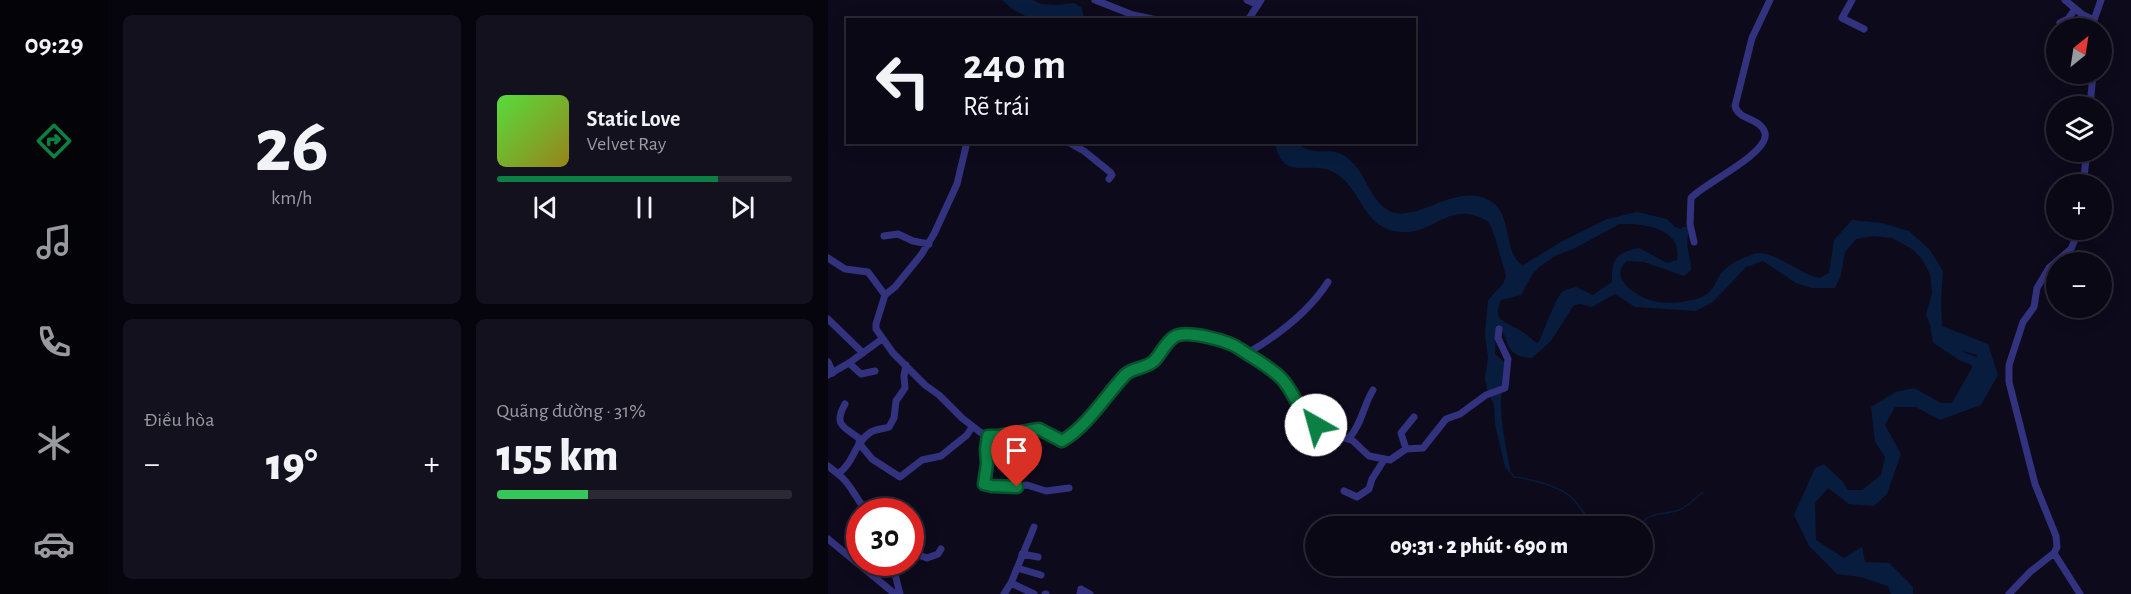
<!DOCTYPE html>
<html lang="vi">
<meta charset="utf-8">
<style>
body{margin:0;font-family:"Alegreya Sans",sans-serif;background:#13111e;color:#f1f3f6;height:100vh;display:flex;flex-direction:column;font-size:22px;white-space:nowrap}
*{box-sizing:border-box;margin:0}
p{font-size:20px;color:#999aa0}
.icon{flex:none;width:33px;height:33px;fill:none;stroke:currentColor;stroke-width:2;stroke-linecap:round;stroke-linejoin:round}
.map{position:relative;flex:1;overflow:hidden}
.sheet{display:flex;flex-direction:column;gap:15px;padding:15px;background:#06040c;width:720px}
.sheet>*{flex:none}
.banner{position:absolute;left:18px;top:18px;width:570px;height:126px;border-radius:0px;box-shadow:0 3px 15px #0003,0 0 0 2px #2a2934;background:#0a0815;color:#f1f3f6;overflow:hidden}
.needle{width:39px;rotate:30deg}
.controls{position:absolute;left:1218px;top:18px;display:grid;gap:12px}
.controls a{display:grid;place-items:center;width:66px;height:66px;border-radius:50%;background:#0a0815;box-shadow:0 3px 15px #0003,0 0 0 2px #2a2934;font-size:30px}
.speed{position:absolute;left:18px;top:498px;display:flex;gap:12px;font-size:30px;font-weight:700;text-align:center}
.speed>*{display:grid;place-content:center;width:78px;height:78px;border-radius:50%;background:#0a0815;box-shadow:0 3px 15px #0003,0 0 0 2px #2a2934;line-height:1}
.speed .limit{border:9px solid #d22;background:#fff;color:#111}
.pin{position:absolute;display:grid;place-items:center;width:51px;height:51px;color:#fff;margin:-62px -26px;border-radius:50% 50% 50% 0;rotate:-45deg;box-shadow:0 0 6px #0007}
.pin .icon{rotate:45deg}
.me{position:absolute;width:66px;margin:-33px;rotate:322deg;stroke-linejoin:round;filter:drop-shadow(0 0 4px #0008)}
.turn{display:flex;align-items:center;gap:21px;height:126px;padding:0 18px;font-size:27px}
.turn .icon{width:78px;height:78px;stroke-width:2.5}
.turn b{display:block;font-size:42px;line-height:51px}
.big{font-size:45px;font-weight:800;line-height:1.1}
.sheet .tile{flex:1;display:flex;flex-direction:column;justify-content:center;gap:9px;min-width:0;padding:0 21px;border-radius:9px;background:#13111e}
.sheet .dial{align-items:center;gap:0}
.dial b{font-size:78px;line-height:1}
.song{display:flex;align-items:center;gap:18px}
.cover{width:72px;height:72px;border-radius:9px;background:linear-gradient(135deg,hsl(110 70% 55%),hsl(50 70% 35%))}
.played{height:6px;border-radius:3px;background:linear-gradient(90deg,#0b8043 75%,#2a2934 75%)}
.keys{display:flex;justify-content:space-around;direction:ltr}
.heat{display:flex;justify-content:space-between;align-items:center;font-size:33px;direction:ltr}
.charge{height:9px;border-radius:4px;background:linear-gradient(90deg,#34c759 31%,#2a2934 0)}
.sheet .tiles{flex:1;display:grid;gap:15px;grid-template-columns:repeat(2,1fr)}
.trip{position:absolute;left:477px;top:516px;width:348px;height:60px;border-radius:30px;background:#0a0815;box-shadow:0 3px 15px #0003,0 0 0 2px #2a2934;font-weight:800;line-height:60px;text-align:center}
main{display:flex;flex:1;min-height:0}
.dock{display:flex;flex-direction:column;width:108px;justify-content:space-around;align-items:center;background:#040308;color:#999aa0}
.dock .icon{width:42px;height:42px}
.dock .current{color:#0b8043}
.dock b{font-size:27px;color:#f1f3f6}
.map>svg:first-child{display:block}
.water{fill:#081d3d;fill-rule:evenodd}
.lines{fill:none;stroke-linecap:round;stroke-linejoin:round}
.stream{stroke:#081d3d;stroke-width:1.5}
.river{stroke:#081d3d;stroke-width:9}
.minor{stroke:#33327e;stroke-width:7}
.route-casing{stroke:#07532c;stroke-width:15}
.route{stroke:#0b8043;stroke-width:10}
</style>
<main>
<nav class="dock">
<b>09:29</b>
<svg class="icon current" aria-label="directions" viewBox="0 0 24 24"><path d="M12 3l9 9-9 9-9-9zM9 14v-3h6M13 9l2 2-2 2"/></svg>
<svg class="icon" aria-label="music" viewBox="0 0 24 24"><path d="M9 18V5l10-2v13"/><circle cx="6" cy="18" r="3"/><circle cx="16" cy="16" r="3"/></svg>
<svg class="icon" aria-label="phone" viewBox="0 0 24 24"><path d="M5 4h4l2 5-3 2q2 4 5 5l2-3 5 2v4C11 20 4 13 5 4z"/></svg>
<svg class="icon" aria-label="climate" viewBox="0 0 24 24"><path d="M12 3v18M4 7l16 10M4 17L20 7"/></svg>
<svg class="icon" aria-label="car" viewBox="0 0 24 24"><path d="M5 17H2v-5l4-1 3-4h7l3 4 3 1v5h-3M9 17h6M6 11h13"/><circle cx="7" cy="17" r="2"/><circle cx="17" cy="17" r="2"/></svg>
</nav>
<section class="sheet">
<div class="tiles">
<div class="tile dial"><b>26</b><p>km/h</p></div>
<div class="tile">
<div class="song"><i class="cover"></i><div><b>Static Love</b><p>Velvet Ray</p></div></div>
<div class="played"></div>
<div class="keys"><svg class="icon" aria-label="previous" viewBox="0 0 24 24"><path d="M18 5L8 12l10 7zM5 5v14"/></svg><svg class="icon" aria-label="pause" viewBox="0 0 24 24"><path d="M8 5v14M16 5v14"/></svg><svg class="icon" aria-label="next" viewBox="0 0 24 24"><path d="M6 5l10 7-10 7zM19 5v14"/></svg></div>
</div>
<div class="tile"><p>Điều hòa</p>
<div class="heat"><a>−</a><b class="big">19°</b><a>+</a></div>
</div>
<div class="tile"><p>Quãng đường · 31%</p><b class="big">155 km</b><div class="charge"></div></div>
</div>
</section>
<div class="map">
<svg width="1303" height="594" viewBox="0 0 1303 594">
<rect width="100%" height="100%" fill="#0d0a1c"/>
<path class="water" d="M174 0H205L213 4 230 5 246 3 253 7 257 19H203L184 9Z
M447 143C452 143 460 141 465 143 472 144 478 150 486 151 494 152 506 150 513 154 516 155 521 159 524 162 540 177 543 206 567 213 595 219 631 181 664 202 684 214 676 257 695 265L733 242 779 219 809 212 839 219 847 227 853 229 854 227H859L861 233C856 246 863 256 863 270L856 276 816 262 799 261C777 279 814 300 830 302 842 304 860 302 871 298 883 295 886 285 892 275 898 266 908 261 918 257 922 256 927 253 931 253 953 255 970 273 991 278L1001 273 1006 240 1024 220 1054 223 1081 231 1102 250 1115 271 1113 302 1114 326 1160 344 1170 375 1153 405 1112 420 1088 407H1067L1057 425 1073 454 1059 494 1046 506 1021 504 1000 488 987 503 988 540 1016 558 1034 547 1037 562 1061 563 1085 587V594H1063L1060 586 1032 577 1009 574 981 546 966 515 987 468 996 464 1014 481 1020 490H1034L1053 475 1057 457 1047 442 1043 407 1068 392 1086 388 1113 403H1124L1145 366 1149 355 1123 348 1106 335 1098 314 1104 293 1102 274 1094 259 1084 249 1064 238 1045 236 1028 239 1017 252 1013 275 1007 288H984L968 283 935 261 918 267 885 302 868 311 807 307 787 294 764 307 752 304 746 305 723 341 704 358C671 356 685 336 668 325L667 354 676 362C678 377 672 392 673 408 674 430 679 453 683 474L677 467 667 424 666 405 660 392 657 379 660 357 657 334 660 300 675 284 678 276 667 237 661 222C622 198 608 234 574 232 535 230 535 191 509 174 483 157 456 185 447 143ZM792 224C815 223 855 228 849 260L839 263 811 248C788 253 783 259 784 282L765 295 748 287C743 288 737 290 734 292 729 296 715 332 712 340L709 343C703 340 699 334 693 331 678 321 663 322 673 300L693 295 704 275 711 267 729 255 745 249Z"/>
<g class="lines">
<path class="stream" d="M683 473 686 477C702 479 732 486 744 498 754 508 757 519 770 526
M811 526C824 510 834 516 851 510 859 507 868 498 875 492"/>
<path class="river" d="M1107 328 1109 340 1135 357 1146 361 1152 371"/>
<path class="minor" d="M267 0 305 15 329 20
M419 0 430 5
M1024 0 1014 18 1036 29
M1237 0 1255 15 1266 20
M420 20 433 0
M1232 23 1240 19 1247 9
M1266 28V20L1273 0
M1262 106 1265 74
M139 142 129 184 106 234 93 255 67 287 57 295 48 324V329L65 353 97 385 111 395 134 418 152 432 160 436H169L211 429 234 441 253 425 297 375 308 368 322 364 346 337 356 334 397 341 410 347 452 377 464 391 472 408 482 422 512 437 524 440 541 456 562 460 578 449 595 448 618 419 632 414 658 395 677 388 680 359 670 338 671 329
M240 142 256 151 282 172 284 175 281 179
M1255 184 1259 152
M56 236 70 234 85 241 101 244
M866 242 862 224 863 198C875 184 942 153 937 133 932 117 911 121 907 106L924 38 942 0
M0 258 17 269 40 272 57 295
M0 319 35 353
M418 354C449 336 480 313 500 282
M0 362 5 373
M21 363 33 374 47 371
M0 375 21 363 54 339
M17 404C4 427 18 427 33 440
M160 436C157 451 160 467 156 482L158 486 183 487 199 485 218 491 241 488
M521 438C534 424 535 406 545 390
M31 443 44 459 72 477 94 460 113 456 139 435 144 427
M578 449 573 433 586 417
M0 466 10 474C26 463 26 443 43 432 48 429 55 429 61 427L66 418 68 401 77 388 76 376 78 365
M10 474C24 484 28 501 40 512
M516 491 529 497 541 489 544 479 556 460
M0 539 67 594
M82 552 99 558 110 554 113 549
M1226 553 1252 594
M194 554 210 557
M64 562 72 594
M189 568 213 575
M183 583 206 594
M176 594 183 583 206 527
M217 594H218
M252 594 253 589 262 594
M1181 594 1202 572 1226 553 1229 547 1228 536 1207 484 1181 382V365L1195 322 1206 307 1209 288 1221 268 1243 249 1251 230"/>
</g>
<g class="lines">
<g class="route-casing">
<path id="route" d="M189 487 164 486 156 484 159 464 158 449 160 436H170L211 429 234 441C259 427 278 395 297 375 305 367 317 369 326 361 333 354 337 343 346 337 358 329 401 341 412 349 425 358 442 367 453 378 467 392 471 415 488 425"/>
</g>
<use href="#route" class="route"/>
</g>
</svg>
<div class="controls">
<a><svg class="needle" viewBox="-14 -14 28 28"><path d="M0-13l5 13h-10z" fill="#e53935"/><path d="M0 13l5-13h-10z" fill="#999aa0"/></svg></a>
<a><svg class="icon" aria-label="layers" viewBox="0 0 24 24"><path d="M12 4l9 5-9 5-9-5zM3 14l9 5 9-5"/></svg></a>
<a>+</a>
<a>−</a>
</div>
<div class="speed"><div class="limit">30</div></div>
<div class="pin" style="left:189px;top:487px;background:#d93025"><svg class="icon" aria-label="arrive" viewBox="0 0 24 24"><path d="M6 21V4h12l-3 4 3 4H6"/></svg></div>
<svg class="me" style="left:488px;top:425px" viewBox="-20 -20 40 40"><circle r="19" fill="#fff"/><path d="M0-13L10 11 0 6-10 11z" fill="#0b8043"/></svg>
<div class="trip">09:31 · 2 phút · 690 m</div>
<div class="banner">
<div class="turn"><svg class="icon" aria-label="left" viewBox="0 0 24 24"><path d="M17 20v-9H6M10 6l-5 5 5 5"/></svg><div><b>240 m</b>Rẽ trái</div></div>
</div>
</div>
</main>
